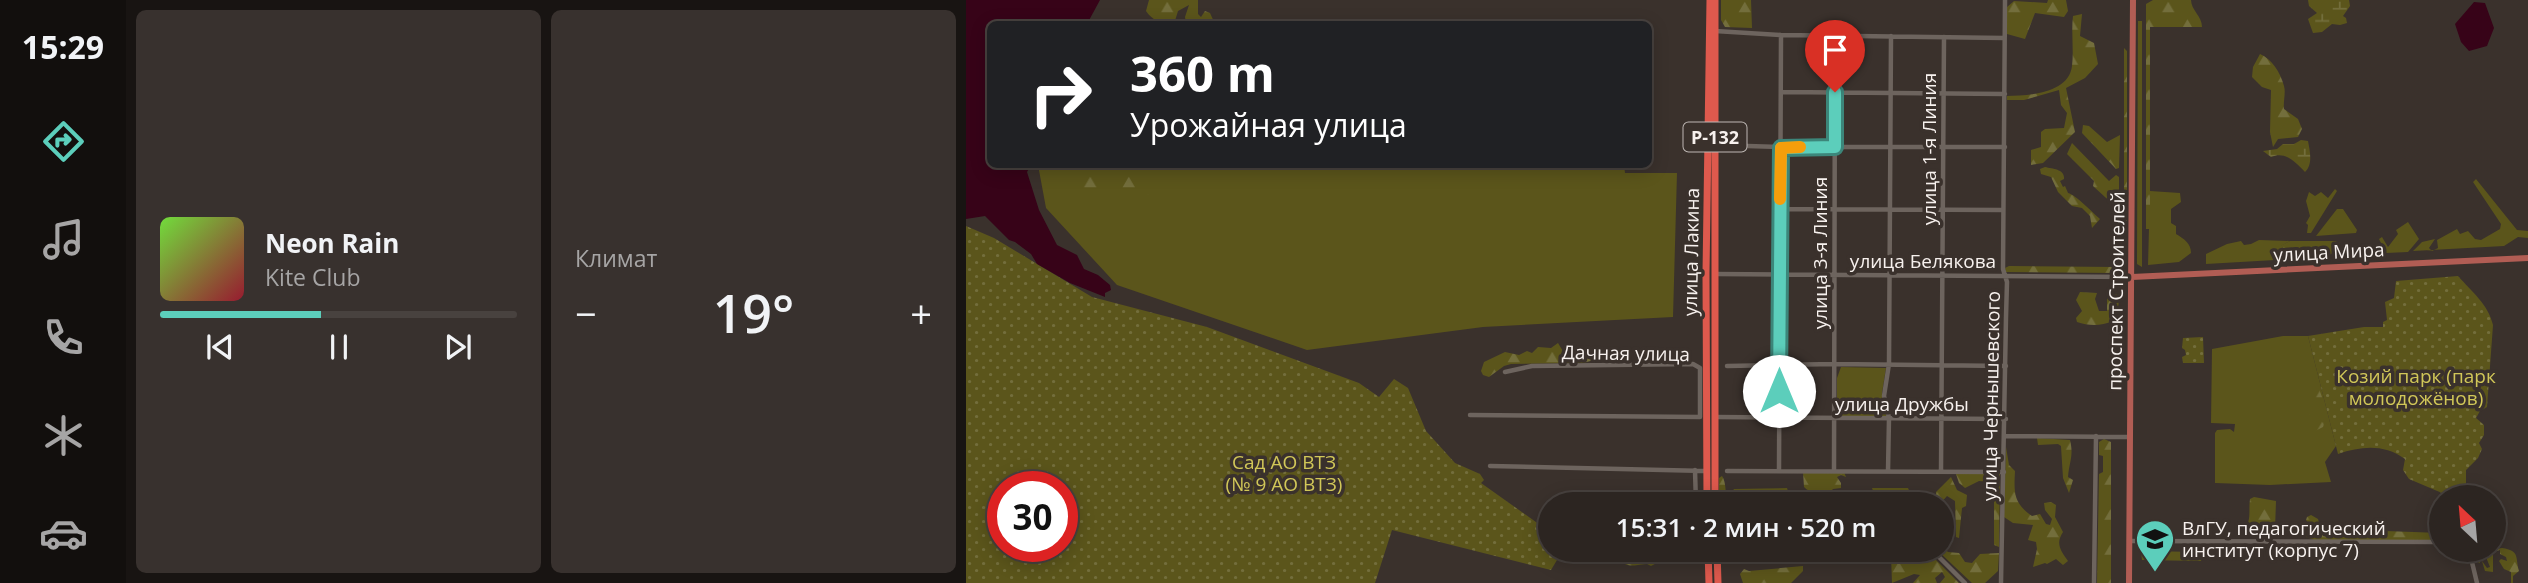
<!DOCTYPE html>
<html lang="ru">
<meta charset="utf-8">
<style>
body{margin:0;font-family:"Open Sans",sans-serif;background:#38312e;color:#f1f3f6;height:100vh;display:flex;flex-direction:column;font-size:26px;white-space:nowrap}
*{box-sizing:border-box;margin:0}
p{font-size:23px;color:#a6a5a5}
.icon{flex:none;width:38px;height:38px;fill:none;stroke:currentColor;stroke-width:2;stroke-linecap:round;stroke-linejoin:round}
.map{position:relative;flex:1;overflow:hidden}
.details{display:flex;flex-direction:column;gap:10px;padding:10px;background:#181412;width:840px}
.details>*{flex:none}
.top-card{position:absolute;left:21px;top:21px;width:665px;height:147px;border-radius:10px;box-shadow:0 4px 18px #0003,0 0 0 2px #48423f;background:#202124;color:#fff;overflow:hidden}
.needle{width:46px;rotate:334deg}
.fabs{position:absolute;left:1463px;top:485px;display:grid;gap:14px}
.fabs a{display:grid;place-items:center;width:77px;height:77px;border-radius:50%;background:#2c2521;box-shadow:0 4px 18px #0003,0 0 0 2px #48423f;font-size:35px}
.speed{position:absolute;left:21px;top:471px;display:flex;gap:14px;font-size:35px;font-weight:700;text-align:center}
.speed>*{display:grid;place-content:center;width:91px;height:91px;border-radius:50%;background:#2c2521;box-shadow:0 4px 18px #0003,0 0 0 2px #48423f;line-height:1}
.speed .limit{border:10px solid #d22;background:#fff;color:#111}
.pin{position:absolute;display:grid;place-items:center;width:60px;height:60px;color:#fff;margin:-72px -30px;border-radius:50% 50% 50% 0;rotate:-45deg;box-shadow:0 0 7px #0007}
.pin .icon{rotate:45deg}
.me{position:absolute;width:77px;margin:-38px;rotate:0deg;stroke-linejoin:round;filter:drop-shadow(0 0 5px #0008)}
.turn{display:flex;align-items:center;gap:24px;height:147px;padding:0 28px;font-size:32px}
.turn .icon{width:91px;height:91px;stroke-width:2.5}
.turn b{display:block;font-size:49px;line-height:60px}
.big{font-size:52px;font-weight:600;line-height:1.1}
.details .card{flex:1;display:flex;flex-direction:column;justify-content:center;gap:10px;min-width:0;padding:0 24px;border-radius:10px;background:#38312e}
.song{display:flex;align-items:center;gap:21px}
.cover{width:84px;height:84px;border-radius:10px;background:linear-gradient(135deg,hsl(100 70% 55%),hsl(350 70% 35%))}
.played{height:7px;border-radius:4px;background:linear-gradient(90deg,#5ccebb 45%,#48423f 45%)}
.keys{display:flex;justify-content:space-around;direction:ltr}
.heat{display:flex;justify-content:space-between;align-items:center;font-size:38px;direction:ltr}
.details .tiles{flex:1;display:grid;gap:10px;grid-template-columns:repeat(2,1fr)}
.trip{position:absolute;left:572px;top:492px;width:416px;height:70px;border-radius:35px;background:#2c2521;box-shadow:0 4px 18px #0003,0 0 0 2px #48423f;font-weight:600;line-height:70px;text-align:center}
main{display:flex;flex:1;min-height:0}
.tabs{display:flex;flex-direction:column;width:126px;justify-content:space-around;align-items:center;background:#120f0d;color:#a6a5a5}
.tabs .icon{width:49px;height:49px}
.tabs .on{color:#5ccebb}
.tabs b{font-size:32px;color:#f1f3f6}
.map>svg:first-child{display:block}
.grass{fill:#5b551b}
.forest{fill:url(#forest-firs)}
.wetland{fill:url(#wetland-marsh)}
.park{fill:url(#park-dots);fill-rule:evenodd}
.water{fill:#370318}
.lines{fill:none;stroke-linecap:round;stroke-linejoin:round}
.minor{stroke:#6d645e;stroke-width:4.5}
.major{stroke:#b15d54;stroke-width:6}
.highway{stroke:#de594d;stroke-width:7}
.route-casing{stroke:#3c867a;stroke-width:18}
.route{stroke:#5ccebb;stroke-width:12}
.slow{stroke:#f59e0b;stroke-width:12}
.labels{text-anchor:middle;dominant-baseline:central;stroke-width:7;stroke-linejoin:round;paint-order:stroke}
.shield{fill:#3a312c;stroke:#beb7b4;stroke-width:2}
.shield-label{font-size:18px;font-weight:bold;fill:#f7f1ee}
.street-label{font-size:19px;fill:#f7f1ee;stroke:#3a312c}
.park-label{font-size:19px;fill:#d1c758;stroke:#3a312c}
.poi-label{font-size:19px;fill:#f7f1ee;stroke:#3a312c;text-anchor:start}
</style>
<main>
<nav class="tabs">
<b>15:29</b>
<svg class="icon on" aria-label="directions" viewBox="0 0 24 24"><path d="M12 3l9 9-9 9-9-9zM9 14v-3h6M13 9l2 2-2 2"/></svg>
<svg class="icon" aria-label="music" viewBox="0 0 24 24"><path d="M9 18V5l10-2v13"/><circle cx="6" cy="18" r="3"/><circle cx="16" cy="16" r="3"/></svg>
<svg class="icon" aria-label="phone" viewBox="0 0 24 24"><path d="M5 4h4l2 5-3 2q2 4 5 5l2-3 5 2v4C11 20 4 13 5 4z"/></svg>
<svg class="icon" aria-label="climate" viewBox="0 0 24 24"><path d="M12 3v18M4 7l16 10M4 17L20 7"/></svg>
<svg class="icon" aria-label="car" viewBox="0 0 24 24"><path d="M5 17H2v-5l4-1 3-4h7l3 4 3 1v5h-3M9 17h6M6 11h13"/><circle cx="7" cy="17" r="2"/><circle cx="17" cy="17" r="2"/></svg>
</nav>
<section class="details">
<div class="tiles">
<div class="card">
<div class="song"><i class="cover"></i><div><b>Neon Rain</b><p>Kite Club</p></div></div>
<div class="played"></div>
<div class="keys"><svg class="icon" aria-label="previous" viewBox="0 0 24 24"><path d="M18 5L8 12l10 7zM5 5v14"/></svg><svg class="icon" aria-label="pause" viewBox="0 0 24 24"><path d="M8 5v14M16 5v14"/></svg><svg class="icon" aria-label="next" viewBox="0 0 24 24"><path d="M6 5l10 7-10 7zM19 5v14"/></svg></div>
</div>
<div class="card"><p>Климат</p>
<div class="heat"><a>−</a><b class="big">19°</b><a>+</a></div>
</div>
</div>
</section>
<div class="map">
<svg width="1562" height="583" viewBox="0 0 1562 583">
<defs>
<pattern id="forest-firs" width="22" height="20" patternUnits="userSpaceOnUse" patternTransform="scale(1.75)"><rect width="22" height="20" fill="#5b551b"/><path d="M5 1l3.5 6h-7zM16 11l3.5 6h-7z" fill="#736e3c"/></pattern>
<pattern id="wetland-marsh" width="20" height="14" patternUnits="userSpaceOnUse" patternTransform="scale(1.75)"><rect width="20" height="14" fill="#5b551b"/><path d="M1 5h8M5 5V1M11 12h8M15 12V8" fill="none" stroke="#736e3c"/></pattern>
<pattern id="park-dots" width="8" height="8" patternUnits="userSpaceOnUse" patternTransform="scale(1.75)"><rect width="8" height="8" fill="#5b551b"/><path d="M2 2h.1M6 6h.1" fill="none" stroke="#736e3c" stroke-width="1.8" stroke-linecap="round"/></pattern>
</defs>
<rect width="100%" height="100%" fill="#3a312c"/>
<path class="grass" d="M658 164 659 173H711L707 317 517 327 341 350 151 285 80 208 72 165Z
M1510 179 1551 230 1562 231V238L1552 237 1538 246 1447 251 1456 242 1469 239 1463 248 1466 251 1472 248 1471 240 1491 229 1494 234 1502 231 1509 239 1515 240 1534 229 1535 224 1507 182Z
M1369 189 1371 191 1345 233H1341L1342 225 1340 223 1344 216 1340 201 1343 192 1349 196 1355 192 1362 198Z
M1184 191 1214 193 1215 202 1205 209V223L1210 226V234C1218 239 1225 243 1225 253L1213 262 1182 265Z
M1371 209H1377L1391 230 1390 233 1350 236Z
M1442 222 1453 239 1442 252 1420 253 1413 239 1416 237 1422 247 1432 234 1430 230Z
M1293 240 1324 241 1315 246 1316 252 1325 259 1240 264V254L1261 244 1275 241 1278 245 1285 244Z
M1317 336H1342L1370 446 1359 462 1365 482 1304 485 1249 483V433L1251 430 1264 429 1268 432 1269 424 1245 423 1246 349Z
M875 367 920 368 916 393 921 417H873L871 414V378Z"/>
<path class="forest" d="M183 0H232V14L235 17 239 11 244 13 249 24H231L230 22 220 23 219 17 223 5 212 11 208 24C196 25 187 21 180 11Z
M755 0H785L786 28 759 27 755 20Z
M1082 0H1100L1102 11 1098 17 1069 13 1059 39 1041 34V7L1048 1 1081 3Z
M1187 0H1225C1225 10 1236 16 1236 27H1184V229H1180V4Z
M1116 14 1114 36 1128 43 1132 64 1119 78 1100 88 1109 132 1077 163 1065 165V150L1075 147V132L1079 129 1098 128 1101 113 1095 105 1093 90 1058 100H1041V96C1063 96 1103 93 1106 66 1108 49 1105 32 1107 16Z
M1172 21H1176V267L1171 264Z
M1158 48 1161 51V223H1158Z
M1294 54C1306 59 1314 72 1318 86 1320 93 1317 102 1318 109L1332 119 1336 129 1332 137 1312 139 1307 147 1304 132 1305 90 1296 87 1286 77 1287 67Z
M1117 125 1123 126 1141 142 1154 135 1153 168 1150 169 1116 133Z
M1106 143 1143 181 1150 175 1153 177V206L1151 208 1127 186 1128 181 1101 154Z
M90 165H188L193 194C179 196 168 191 154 190 125 187 117 193 89 177L87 174Z
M1079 167C1087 169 1099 169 1098 179L1094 181 1097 187 1099 186 1102 193C1110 195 1126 212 1134 219L1126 228 1124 216 1116 208 1106 206 1092 192 1085 177 1075 174 1074 169Z
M1324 241H1369L1374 243 1373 250 1361 256 1325 259 1316 252 1314 246Z
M1043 266 1149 267 1151 270 1150 273 1040 272 1039 268Z
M1114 292 1131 293 1129 299 1133 311H1141V294H1151L1153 297 1152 311 1147 321C1135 326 1123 326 1111 322L1110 318 1116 311 1110 300Z
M592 343 598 353 604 356H625L628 360 617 363 545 364 538 366 523 377 517 375 515 371 518 362 539 352 553 355 561 351 566 353 572 347 585 348Z
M1349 378 1356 397 1354 412 1359 421 1357 427 1349 431 1336 390 1342 388Z
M1071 438 1104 440C1108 456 1103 462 1102 477L1107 480 1103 493 1097 478 1095 446 1092 444 1072 445Z
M1138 439 1145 442V583H1131L1133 474 1137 472V456L1133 455V442Z
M1040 447 1043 465 1049 471C1048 492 1047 503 1066 516L1074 514 1080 524 1084 525 1086 519 1079 510 1078 503 1085 502 1090 505 1089 517 1097 532C1089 544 1095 551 1102 561L1097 565 1090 559 1081 564 1079 563 1067 567 1071 549 1070 542 1062 540 1067 525 1047 523 1038 517Z
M837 472H878L880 477 875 475 871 477 875 483V488L867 489 863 493C855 492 844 494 838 487Z
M990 474H1034L1033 547 1028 545V498L1025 482 1013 481 999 488 993 483Z
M756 476C761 483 758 494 763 503L765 500 764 495 768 489 821 488 826 504H811L805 497 782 500 781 504H753V478Z
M985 477 991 490 1001 495 1000 506 996 508 993 538 990 537 989 501 981 496 974 504H970V492Z
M906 488H942L947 499 938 504H930L926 498 915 504H886L888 490H899L907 501 910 499Z
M1288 497 1310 501 1309 529 1301 533 1275 530C1287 524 1282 511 1284 499Z
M1345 515 1352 519 1357 536 1361 537 1375 529 1391 533 1419 531 1475 533V540H1348L1340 537 1337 530 1343 524 1340 520 1341 517Z
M977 547 982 552 993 553 999 562 1006 563 1014 554 1033 553 1032 571 1019 583H1006L971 550H976Z
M1536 548C1554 551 1549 556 1553 571L1547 576V583H1545V572L1538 569 1533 561 1535 559 1541 561 1540 557 1534 554V550L1527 552V572L1519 571 1516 561 1521 568 1524 567 1520 557H1514V563L1509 561V551L1513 552Z
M604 550H731V562C715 567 700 557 685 566L681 564C662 566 663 568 647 556 638 559 613 558 603 556Z
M961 551 993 583H974L979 577 976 572 969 578 971 583H947L954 575 948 574 926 583 925 555Z
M1175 551 1233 552 1236 558 1235 561 1176 560Z
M837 566V571L825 583H777L774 574 778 569 783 571Z"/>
<path class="wetland" d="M1342 0H1383L1384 6 1377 16 1380 18 1381 23 1374 25 1366 24 1356 32 1347 33 1342 19 1351 13 1343 6Z
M1335 140 1342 141C1344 152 1347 164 1339 172 1329 162 1320 151 1305 157L1297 151 1311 149 1317 144H1328Z"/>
<path class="park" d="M0 226 28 238 126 297 241 327 393 383 413 397 428 379 442 388 460 431 489 463 514 474 518 480 515 483 584 532V550H597L585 570 426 530 409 583H0ZM37 486H96V546H37Z
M1492 276C1506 292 1522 304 1527 325L1521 407 1514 411 1510 418 1518 425V435L1513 443 1516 449 1512 458 1500 470V493H1476L1443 479 1437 470 1439 459C1418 444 1396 446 1372 454L1342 336 1398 327H1417V322L1421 320 1419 302 1428 298 1430 281Z
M1237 337 1238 363H1217L1216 357 1220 355 1219 350 1216 348 1217 338Z"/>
<path class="water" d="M0 0H134L121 24H24V164L65 165 61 172 73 210 91 245 111 255 118 269 132 275 144 285 145 290 139 293V297L104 283 71 264 65 254 49 242 43 240 19 216 0 219Z
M1508 2 1519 3 1528 28 1521 46 1503 51 1495 42 1489 24Z"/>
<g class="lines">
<path class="minor" d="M749 31 815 35 1038 38
M815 92 1039 94
M749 145 815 147H1039
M814 209 1037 210
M749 274 1166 277
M761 366 868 364 1040 366
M539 372 566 366 727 364 734 368V417
M504 415 734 417
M749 417 1040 419
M1039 436 1164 437
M524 466 740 471
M729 470 730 504
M761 471 1038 472
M813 471 815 35
M868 471 869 36
M922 471 923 418 918 396 923 364 925 36
M975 472 978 37
M1163 541 1475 542
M966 550 999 583
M1499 550 1505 558 1511 583
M838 555 905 550
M1035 583 1040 317 1041 282 1037 269 1039 0
M1128 583 1130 436"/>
<path class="major" d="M1166 277 1562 258
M1163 583 1167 0"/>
<path class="highway" d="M749 0V504
M741 504 740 273 744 0
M742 550 743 583
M751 550 752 583"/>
</g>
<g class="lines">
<g class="route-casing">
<path id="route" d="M813 391 815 148 869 147V92"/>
</g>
<use href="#route" class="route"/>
<path class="slow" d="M814 199 815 148 834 147"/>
</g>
<defs>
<g id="university-pin" transform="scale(2.0125)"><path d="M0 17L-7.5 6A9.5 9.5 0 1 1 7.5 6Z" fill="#5ccebb" stroke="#3a312c"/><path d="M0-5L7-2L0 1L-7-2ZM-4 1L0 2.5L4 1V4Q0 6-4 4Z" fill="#111"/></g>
</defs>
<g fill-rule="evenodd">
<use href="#university-pin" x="1189" y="539"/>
</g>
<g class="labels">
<rect class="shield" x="717.5" y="122.5" width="63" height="29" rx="5"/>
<g class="shield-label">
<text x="749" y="137">Р-132</text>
</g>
<g class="street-label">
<text transform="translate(963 149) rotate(-90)">улица 1-я Линия</text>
<text transform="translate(725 252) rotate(-89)">улица Лакина</text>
<text transform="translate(1363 252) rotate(-3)">улица Мира</text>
<text transform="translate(854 253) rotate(-90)">улица 3-я Линия</text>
<text x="957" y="261">улица Белякова</text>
<text transform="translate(1150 291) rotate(-89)">проспект Строителей</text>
<text transform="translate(660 353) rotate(1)">Дачная улица</text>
<text transform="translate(1025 396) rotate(-89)">улица Чернышевского</text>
<text x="936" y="404">улица Дружбы</text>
</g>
<g class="park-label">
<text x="1450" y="376">Козий парк (парк<tspan x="1450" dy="22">молодожёнов)</tspan></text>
<text x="318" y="462">Сад АО ВТЗ<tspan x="318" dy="22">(№ 9 АО ВТЗ)</tspan></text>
</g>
<g class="poi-label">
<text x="1216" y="528">ВлГУ, педагогический<tspan x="1216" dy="22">институт (корпус 7)</tspan></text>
</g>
</g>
</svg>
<div class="fabs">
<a><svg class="needle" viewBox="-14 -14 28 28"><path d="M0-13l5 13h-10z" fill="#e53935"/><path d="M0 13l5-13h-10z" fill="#a6a5a5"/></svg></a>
</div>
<div class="speed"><div class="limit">30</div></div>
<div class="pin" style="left:869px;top:92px;background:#d93025"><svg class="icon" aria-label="arrive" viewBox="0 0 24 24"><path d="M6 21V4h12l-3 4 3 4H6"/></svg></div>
<svg class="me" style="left:813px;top:391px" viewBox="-20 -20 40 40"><circle r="19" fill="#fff"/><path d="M0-13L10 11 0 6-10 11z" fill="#5ccebb"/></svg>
<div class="trip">15:31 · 2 мин · 520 m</div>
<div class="top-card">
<div class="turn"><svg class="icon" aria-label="right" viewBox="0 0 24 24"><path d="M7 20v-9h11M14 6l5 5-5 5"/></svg><div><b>360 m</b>Урожайная улица</div></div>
</div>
</div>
</main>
